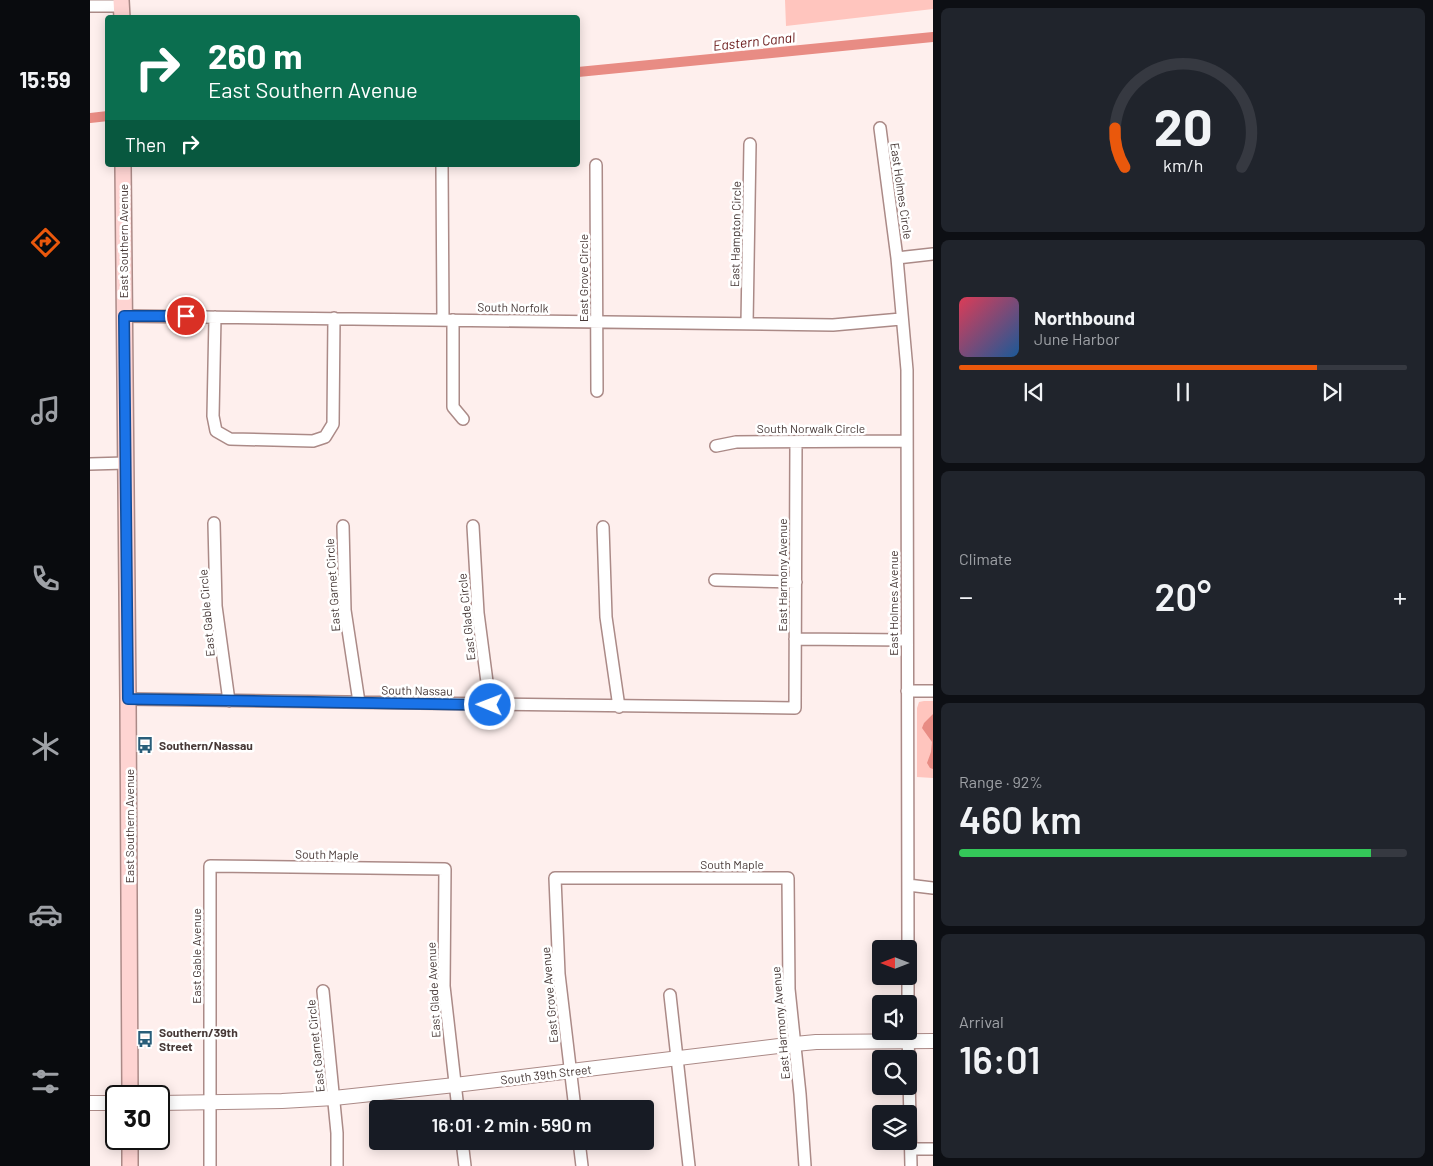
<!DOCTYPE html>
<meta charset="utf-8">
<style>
body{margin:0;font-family:Barlow,sans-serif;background:#20242c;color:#f1f3f6;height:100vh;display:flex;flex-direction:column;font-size:19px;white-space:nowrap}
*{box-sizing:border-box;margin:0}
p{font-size:16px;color:#9ea1a6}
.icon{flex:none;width:28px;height:28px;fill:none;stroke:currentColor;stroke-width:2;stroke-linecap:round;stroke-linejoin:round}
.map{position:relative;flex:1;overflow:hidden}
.side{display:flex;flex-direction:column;gap:8px;padding:8px;background:#0d0f14;width:500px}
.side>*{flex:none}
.banner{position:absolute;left:15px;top:15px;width:475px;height:152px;border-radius:5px;box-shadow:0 2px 12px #0003;background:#0b6e4f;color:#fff;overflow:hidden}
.needle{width:32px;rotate:270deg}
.tools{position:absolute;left:782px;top:940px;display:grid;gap:10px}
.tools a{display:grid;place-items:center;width:45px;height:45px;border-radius:5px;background:#171b24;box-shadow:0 2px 12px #0003;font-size:25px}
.speed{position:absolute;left:15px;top:1085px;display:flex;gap:10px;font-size:25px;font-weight:700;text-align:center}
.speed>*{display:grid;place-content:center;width:65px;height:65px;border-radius:50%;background:#171b24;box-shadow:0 2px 12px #0003;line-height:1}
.speed .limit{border:2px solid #111;border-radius:8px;background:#fff;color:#111}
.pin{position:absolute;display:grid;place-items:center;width:42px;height:42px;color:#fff;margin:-21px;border:2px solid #fff;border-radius:50%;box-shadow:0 1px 5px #0007}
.me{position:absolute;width:55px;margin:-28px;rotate:271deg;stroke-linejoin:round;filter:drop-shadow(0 0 4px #0008)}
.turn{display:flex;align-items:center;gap:18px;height:105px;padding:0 20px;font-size:22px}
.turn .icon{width:65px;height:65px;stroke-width:2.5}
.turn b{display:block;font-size:35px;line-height:42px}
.then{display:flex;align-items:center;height:48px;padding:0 20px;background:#0003;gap:10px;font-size:19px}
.big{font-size:38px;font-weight:600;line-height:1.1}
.side .card{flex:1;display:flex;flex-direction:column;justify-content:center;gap:8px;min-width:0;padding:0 18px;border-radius:8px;background:#20242c}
.side .dial{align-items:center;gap:0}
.dial svg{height:130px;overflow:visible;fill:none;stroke:#363941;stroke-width:7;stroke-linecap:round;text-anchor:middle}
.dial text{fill:#f1f3f6;stroke:none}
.song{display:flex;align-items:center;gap:15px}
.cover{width:60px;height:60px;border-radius:8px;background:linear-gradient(135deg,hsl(350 70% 55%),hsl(210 70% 35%))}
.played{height:5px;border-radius:2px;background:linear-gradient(90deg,#ea580c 80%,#363941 80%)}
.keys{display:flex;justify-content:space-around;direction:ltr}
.heat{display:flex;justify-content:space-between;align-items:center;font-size:28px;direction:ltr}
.charge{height:8px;border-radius:4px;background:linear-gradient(90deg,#34c759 92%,#363941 0)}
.trip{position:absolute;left:279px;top:1100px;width:285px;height:50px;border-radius:5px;background:#171b24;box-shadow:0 2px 12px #0003;font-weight:600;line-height:50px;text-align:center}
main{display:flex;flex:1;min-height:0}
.tabs{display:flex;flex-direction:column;width:90px;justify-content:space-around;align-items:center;background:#090b0e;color:#9ea1a6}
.tabs .icon{width:35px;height:35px}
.tabs .current{color:#ea580c}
.tabs b{font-size:22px;color:#f1f3f6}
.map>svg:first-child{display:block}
.green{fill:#ffc5be}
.water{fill:#e88c84}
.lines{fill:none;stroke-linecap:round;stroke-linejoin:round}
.canal{stroke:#e88c84;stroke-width:10}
.minor-casing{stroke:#ab8a87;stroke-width:14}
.tertiary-casing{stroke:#ab8a87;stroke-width:16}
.secondary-casing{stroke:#ab8a87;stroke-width:18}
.minor{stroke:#fff;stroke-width:11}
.tertiary{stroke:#fff;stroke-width:14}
.secondary{stroke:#fed4d2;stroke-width:15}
.route-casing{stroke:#114b97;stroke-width:12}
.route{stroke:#1a73e8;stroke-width:9}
.labels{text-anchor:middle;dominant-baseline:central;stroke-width:5;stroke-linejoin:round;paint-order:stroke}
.street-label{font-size:12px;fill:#473937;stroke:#fff}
.poi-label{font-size:12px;font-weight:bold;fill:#473937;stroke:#fff;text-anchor:start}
.water-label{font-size:14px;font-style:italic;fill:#671616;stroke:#fff}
</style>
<main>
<nav class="tabs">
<b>15:59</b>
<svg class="icon current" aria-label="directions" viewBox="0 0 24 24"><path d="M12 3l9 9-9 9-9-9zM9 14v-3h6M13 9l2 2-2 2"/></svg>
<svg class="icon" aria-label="music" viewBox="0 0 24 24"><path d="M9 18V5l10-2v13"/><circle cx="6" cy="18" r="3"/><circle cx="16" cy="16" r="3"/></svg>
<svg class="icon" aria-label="phone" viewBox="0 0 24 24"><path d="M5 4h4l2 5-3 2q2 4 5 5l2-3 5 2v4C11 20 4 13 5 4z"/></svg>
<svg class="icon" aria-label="climate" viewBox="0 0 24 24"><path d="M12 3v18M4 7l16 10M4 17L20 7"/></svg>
<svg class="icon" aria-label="car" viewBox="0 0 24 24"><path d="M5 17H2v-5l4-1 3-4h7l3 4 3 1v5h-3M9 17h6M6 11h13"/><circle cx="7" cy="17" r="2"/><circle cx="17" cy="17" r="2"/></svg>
<svg class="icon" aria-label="filters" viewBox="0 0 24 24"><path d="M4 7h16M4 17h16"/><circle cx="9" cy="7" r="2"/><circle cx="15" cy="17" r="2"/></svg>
</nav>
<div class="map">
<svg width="843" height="1166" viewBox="0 0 843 1166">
<rect width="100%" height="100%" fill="#feefed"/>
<path class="green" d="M695 0H843V9L696 26Z
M834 701H843V778L827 777V708L829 702Z"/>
<path class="water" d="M843 714V769L840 768 837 763 841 752 842 742 832 728 834 723Z"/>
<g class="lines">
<path class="canal" d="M488 72 843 37
M0 118 18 116"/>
<g class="minor-casing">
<path id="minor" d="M0 6H32
M790 128 807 258 817 370 818 949
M506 165 507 391
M352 166 353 320
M807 258 843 254
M34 316 743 325 811 319
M125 317 123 416 126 431 140 439 223 441 235 437 243 424 244 318
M363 320V407L373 419
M657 324 660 144
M626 446 646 442 817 441
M0 464 36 463
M124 523 126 606 139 701
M253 526 255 610 269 702
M383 526 388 613 400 705
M513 527 516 617 529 707
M625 580 706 582
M705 639 817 640
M817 691H843
M38 699 705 708 706 442
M818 885 843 888
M818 976V1004
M233 991 247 1133V1166
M580 995 599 1166
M818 1031 821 1166
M485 1109 469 974 465 878H698L699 989 710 1094 715 1166
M372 1141 375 1166
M489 1141 492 1166
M821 1149H843
M120 1166V866L355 869 354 986 368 1109"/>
</g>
<g class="tertiary-casing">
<path id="tertiary" d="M0 1103H26
M69 1103 192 1101 244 1098 365 1085 705 1044 726 1042 843 1041"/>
</g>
<g class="secondary-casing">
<path id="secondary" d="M31 0 32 18
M33 165 38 699 40 1096
M40 1139V1166"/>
</g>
<use href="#minor" class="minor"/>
<use href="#tertiary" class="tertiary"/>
<use href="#secondary" class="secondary"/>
</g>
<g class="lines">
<g class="route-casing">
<path id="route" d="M96 316H34L38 699 400 705"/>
</g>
<use href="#route" class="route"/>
</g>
<defs>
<g id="bus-bare" transform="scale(1.35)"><path d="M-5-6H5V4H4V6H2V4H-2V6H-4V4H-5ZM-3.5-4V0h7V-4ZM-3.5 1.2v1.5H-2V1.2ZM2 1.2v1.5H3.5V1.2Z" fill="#295d79" stroke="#fff" stroke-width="2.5" paint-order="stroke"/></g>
</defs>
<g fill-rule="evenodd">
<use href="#bus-bare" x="55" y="745"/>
<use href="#bus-bare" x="55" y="1039"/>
</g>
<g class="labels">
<g class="street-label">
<text transform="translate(812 191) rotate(82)">East Holmes Circle</text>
<text transform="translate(645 234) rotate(-89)">East Hampton Circle</text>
<text transform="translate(33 241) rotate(-90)">East Southern Avenue</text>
<text transform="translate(493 278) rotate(-90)">East Grove Circle</text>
<text transform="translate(423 307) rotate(1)">South Norfolk</text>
<text x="721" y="428">South Norwalk Circle</text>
<text transform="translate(692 575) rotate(-90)">East Harmony Avenue</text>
<text transform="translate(242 585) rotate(-94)">East Garnet Circle</text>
<text transform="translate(803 603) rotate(-90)">East Holmes Avenue</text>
<text transform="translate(116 613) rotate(-95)">East Gable Circle</text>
<text transform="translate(376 617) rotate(-96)">East Glade Circle</text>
<text transform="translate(327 690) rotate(1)">South Nassau</text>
<text transform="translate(39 826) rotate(-90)">East Southern Avenue</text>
<text transform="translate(237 854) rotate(1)">South Maple</text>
<text x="642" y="864">South Maple</text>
<text transform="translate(106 956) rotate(-90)">East Gable Avenue</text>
<text transform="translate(343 990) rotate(-93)">East Glade Avenue</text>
<text transform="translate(459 995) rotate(-95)">East Grove Avenue</text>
<text transform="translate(690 1023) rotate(-95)">East Harmony Avenue</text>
<text transform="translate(225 1046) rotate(-96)">East Garnet Circle</text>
<text transform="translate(456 1074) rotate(-7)">South 39th Street</text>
</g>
<g class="poi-label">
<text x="69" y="745">Southern/Nassau</text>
<text x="69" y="1032">Southern/39th<tspan x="69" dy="14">Street</tspan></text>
</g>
<g class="water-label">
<text transform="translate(664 41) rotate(-6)">Eastern Canal</text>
</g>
</g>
</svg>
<div class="tools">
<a><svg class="needle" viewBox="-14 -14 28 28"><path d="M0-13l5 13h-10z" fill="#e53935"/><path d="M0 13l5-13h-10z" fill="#9ea1a6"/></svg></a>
<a><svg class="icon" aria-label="sound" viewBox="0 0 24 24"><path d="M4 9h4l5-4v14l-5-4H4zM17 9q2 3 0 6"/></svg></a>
<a><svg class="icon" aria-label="search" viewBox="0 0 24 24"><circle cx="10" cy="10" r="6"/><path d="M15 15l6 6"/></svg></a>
<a><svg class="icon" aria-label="layers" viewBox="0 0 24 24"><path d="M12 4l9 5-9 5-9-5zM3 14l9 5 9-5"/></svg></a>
</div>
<div class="speed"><div class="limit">30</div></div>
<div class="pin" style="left:96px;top:316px;background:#d93025"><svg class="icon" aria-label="arrive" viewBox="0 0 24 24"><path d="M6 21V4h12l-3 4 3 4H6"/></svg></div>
<svg class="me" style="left:400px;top:705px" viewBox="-20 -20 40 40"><circle r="17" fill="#1a73e8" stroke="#fff" stroke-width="3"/><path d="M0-11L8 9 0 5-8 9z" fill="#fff"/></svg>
<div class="trip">16:01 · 2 min · 590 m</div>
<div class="banner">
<div class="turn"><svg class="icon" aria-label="right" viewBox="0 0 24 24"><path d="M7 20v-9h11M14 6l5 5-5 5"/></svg><div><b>260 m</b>East Southern Avenue</div></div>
<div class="then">Then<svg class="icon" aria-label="right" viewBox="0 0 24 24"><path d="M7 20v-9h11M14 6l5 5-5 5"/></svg></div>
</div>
</div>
<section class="side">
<div class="card dial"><svg viewBox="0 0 100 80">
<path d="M14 69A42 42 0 1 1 86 69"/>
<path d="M14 69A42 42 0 0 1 8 45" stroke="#ea580c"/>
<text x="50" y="56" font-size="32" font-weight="700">20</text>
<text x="50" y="72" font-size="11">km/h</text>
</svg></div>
<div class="card">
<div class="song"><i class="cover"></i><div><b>Northbound</b><p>June Harbor</p></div></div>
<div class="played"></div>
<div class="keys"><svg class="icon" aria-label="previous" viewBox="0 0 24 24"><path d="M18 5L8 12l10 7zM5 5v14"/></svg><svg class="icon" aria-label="pause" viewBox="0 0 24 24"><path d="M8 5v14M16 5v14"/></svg><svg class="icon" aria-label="next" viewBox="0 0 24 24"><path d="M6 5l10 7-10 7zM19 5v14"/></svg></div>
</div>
<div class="card"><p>Climate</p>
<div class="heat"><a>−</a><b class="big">20°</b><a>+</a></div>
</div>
<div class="card"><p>Range · 92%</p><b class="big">460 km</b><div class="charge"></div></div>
<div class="card"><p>Arrival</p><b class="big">16:01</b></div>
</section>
</main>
